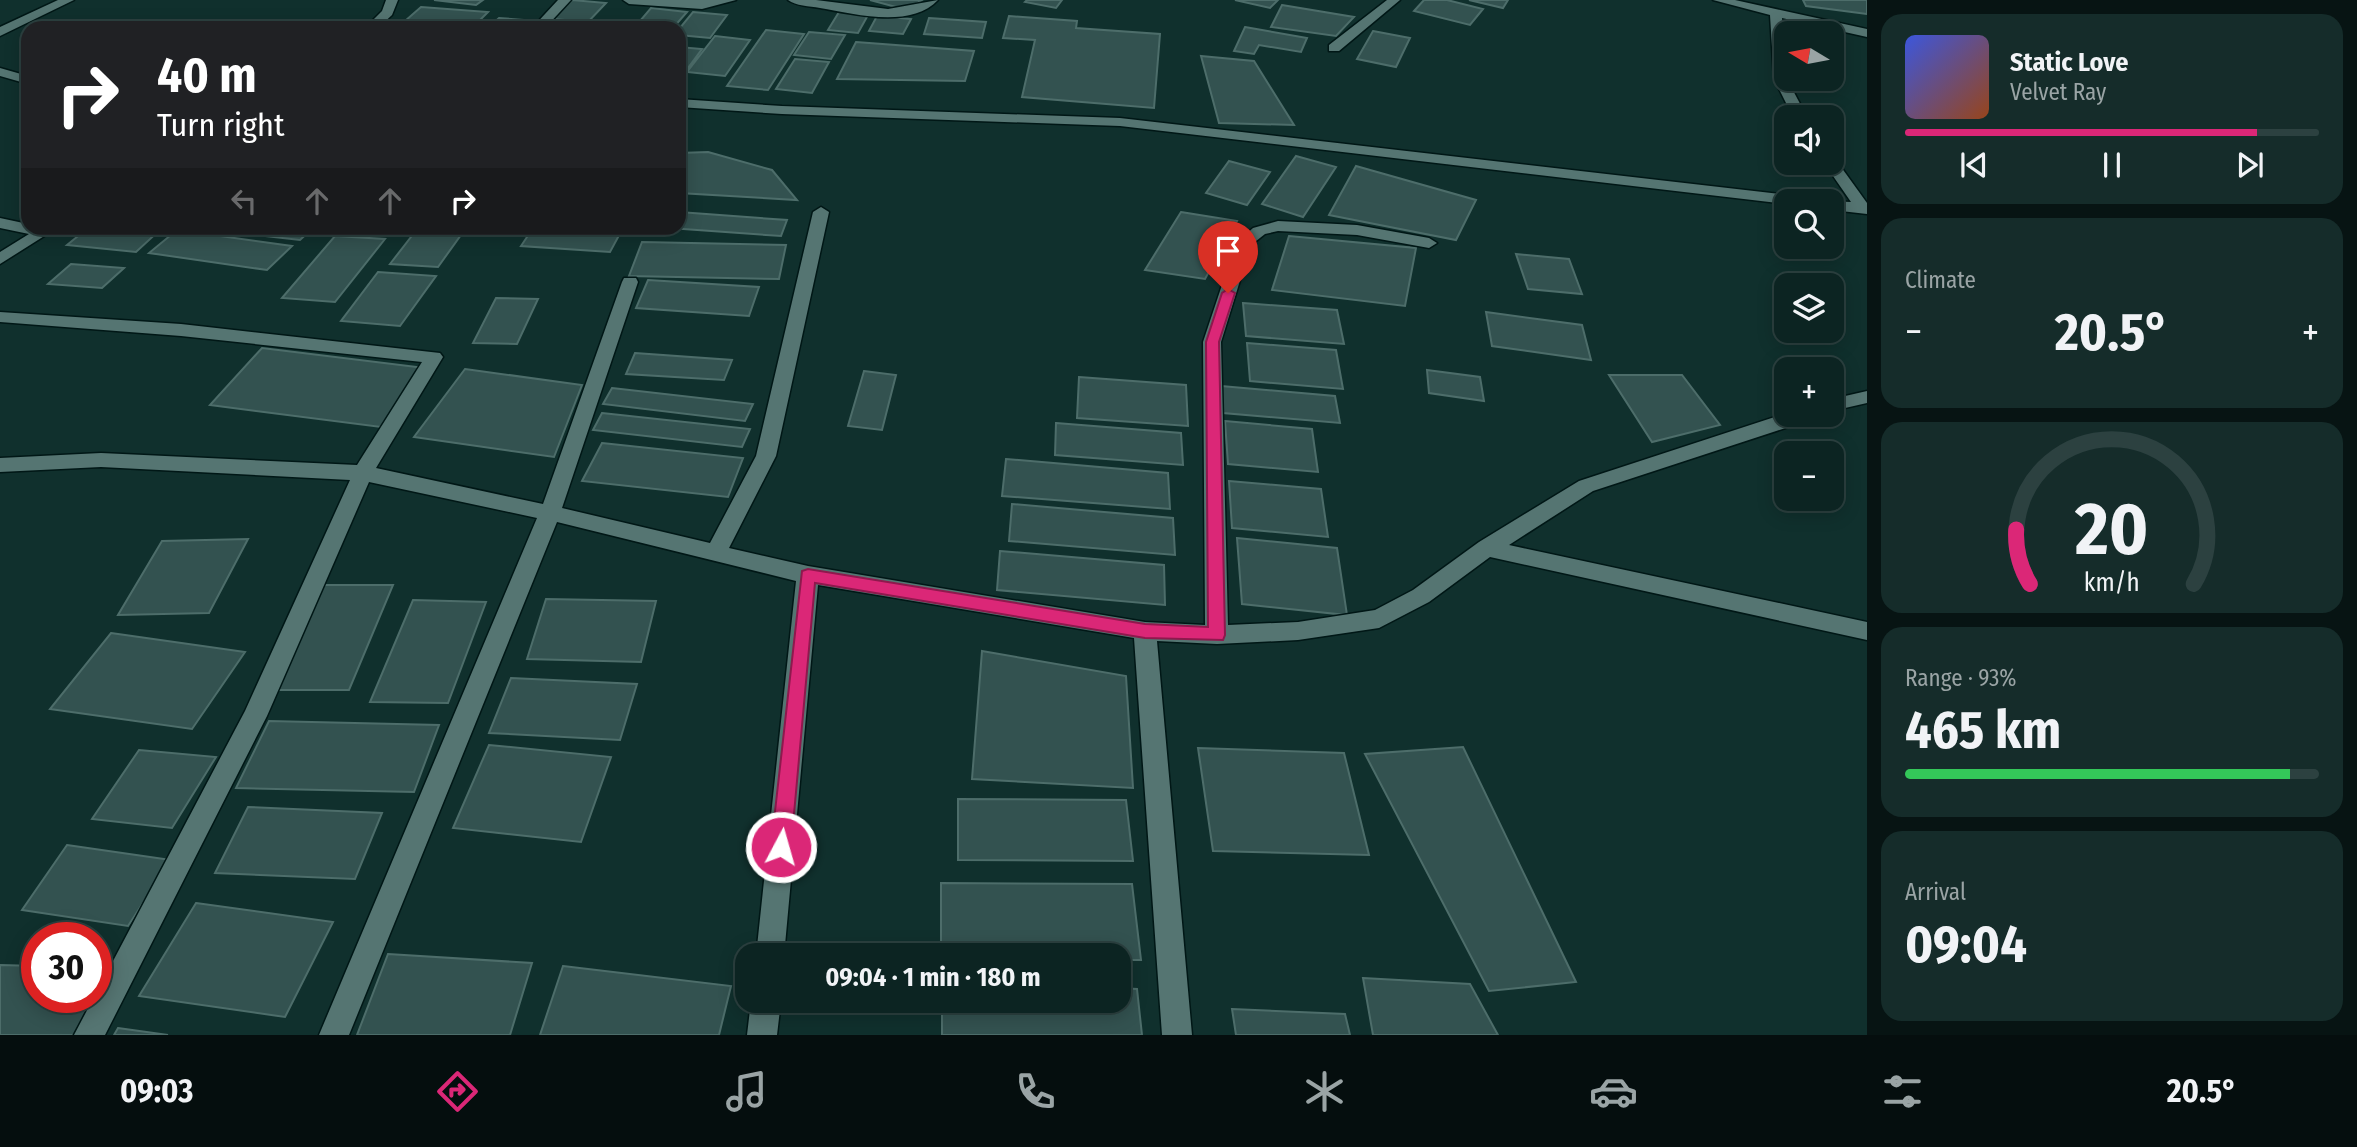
<!DOCTYPE html>
<meta charset="utf-8">
<style>
body{margin:0;font-family:"Fira Sans Condensed",sans-serif;background:#152c2a;color:#f1f3f6;height:100vh;display:flex;flex-direction:column;font-size:26px;white-space:nowrap}
*{box-sizing:border-box;margin:0}
p{font-size:23px;color:#9aa4a5}
.icon{flex:none;width:38px;height:38px;fill:none;stroke:currentColor;stroke-width:2;stroke-linecap:round;stroke-linejoin:round}
.map{position:relative;flex:1;overflow:hidden}
.side{display:flex;flex-direction:column;gap:14px;padding:14px;background:#071413;width:490px}
.side>*{flex:none}
.guide{position:absolute;left:21px;top:21px;width:665px;height:214px;border-radius:21px;box-shadow:0 4px 18px #0003,0 0 0 2px #2c4140;background:#202124;color:#fff;overflow:hidden}
.needle{width:46px;rotate:280deg}
.buttons{position:absolute;left:1774px;top:21px;display:grid;gap:14px}
.buttons a{display:grid;place-items:center;width:70px;height:70px;border-radius:14px;background:#0c2422;box-shadow:0 4px 18px #0003,0 0 0 2px #2c4140;font-size:35px}
.speed{position:absolute;left:21px;top:922px;display:flex;gap:14px;font-size:35px;font-weight:700;text-align:center}
.speed>*{display:grid;place-content:center;width:91px;height:91px;border-radius:50%;background:#0c2422;box-shadow:0 4px 18px #0003,0 0 0 2px #2c4140;line-height:1}
.speed .limit{border:10px solid #d22;background:#fff;color:#111}
.pin{position:absolute;display:grid;place-items:center;width:60px;height:60px;color:#fff;margin:-72px -30px;border-radius:50% 50% 50% 0;rotate:-45deg;box-shadow:0 0 7px #0007}
.pin .icon{rotate:45deg}
.me{position:absolute;width:77px;margin:-38px;rotate:6deg;stroke-linejoin:round;filter:drop-shadow(0 0 5px #0008)}
.turn{display:flex;align-items:center;gap:24px;height:147px;padding:0 21px;font-size:32px}
.turn .icon{width:91px;height:91px;stroke-width:2.5}
.turn b{display:block;font-size:49px;line-height:60px}
.lanes{display:flex;align-items:center;height:66px;padding:0 21px;background:#0003;justify-content:center;gap:35px;direction:ltr}
.lanes .off{opacity:.35}
.big{font-size:52px;font-weight:700;line-height:1.1}
.side .card{flex:1;display:flex;flex-direction:column;justify-content:center;gap:10px;min-width:0;padding:0 24px;border-radius:21px;background:#152c2a}
.side .dial{align-items:center;gap:0}
.dial svg{height:182px;overflow:visible;fill:none;stroke:#2c4140;stroke-width:7;stroke-linecap:round;text-anchor:middle}
.dial text{fill:#f1f3f6;stroke:none}
.song{display:flex;align-items:center;gap:21px}
.cover{width:84px;height:84px;border-radius:10px;background:linear-gradient(135deg,hsl(230 70% 55%),hsl(20 70% 35%))}
.played{height:7px;border-radius:4px;background:linear-gradient(90deg,#db2777 85%,#2c4140 85%)}
.keys{display:flex;justify-content:space-around;direction:ltr}
.heat{display:flex;justify-content:space-between;align-items:center;font-size:38px;direction:ltr}
.charge{height:10px;border-radius:5px;background:linear-gradient(90deg,#34c759 93%,#2c4140 0)}
.trip{position:absolute;left:735px;top:943px;width:396px;height:70px;border-radius:21px;background:#0c2422;box-shadow:0 4px 18px #0003,0 0 0 2px #2c4140;font-weight:700;line-height:70px;text-align:center}
.tabs{display:flex;height:112px;justify-content:space-around;align-items:center;background:#050e0e;color:#9aa4a5}
.tabs .icon{width:49px;height:49px}
.tabs .on{color:#db2777}
.tabs b{font-size:32px;color:#f1f3f6}
main{display:flex;flex:1;min-height:0}
.map>svg:first-child{display:block}
.building{fill:#335250;stroke:#4d6d6a;stroke-width:2}
.lines{fill:none;stroke-linecap:round;stroke-linejoin:round}
.minor-casing{stroke:#001716;stroke-width:3}
.minor{fill:#557572;fill-rule:evenodd}
.route{fill:#db2777;stroke:#8e194d;stroke-width:2}
</style>
<main>
<div class="map">
<svg width="1867" height="1035" viewBox="0 0 1867 1035">
<rect width="100%" height="100%" fill="#10302d"/>
<path class="building" d="M434 0H483L476 5Z
M572 0 606 3 588 22 553 19Z
M870 0H922L907 10Z
M1027 0H1062L1056 8 1025 2Z
M1235 0H1278L1270 8Z
M1424 0H1447L1483 9 1470 25 1414 11Z
M1469 0H1508L1503 8Z
M1803 0H1867V14L1806 6Z
M1282 5 1354 17 1336 36 1271 27Z
M421 7 488 12 472 28H397Z
M651 8 687 12 673 28H634Z
M693 12 727 15 710 38 679 35V29Z
M839 12 868 15 858 33 828 30Z
M877 16 911 19 903 34 869 31Z
M1009 16 1077 21 1076 28 1160 34 1154 108 1022 97 1035 40 1003 38Z
M499 18 538 21 531 28H488Z
M929 18 986 22 982 38 924 34Z
M1245 27 1307 38 1301 52 1259 45 1254 54 1234 51Z
M766 30 804 34 768 90 727 86Z
M1373 31 1410 38 1396 67 1357 59Z
M809 32 845 35 831 59 794 55Z
M715 36 750 40 725 76 687 72Z
M856 42 974 51 965 81 837 79Z
M679 47 702 49 679 80Z
M1201 56 1254 61 1294 125 1219 123Z
M795 59 829 62 812 93 776 89Z
M708 152 772 170 797 200 679 193V153Z
M1296 156 1336 167 1303 217 1262 204Z
M1229 161 1270 172 1247 205 1206 193Z
M1356 166 1476 200 1456 240 1329 215Z
M679 212 787 220 781 236 669 228H679Z
M1181 212 1237 221 1205 279 1145 270Z
M88 228H141L161 229 136 252 67 245Z
M196 228H313L300 240Z
M418 228H466L438 267 390 264Z
M533 228H623L610 252 521 246Z
M177 230 292 246 267 270 149 253Z
M335 236 385 239 335 302 282 298Z
M1289 236 1416 248 1405 306 1272 290Z
M642 242 786 245 779 279 629 276Z
M1516 254 1569 259 1582 294 1528 289Z
M71 264 124 268 102 288 48 284Z
M378 272 436 276 400 326 341 321Z
M648 280 759 287 749 316 636 308Z
M496 298 538 299 517 344 473 343Z
M1243 303 1337 310 1344 344 1246 336Z
M1486 312 1582 325 1591 360 1492 346Z
M1247 343 1336 350 1343 389 1250 381Z
M262 348 425 368 381 427 210 405Z
M635 353 732 360 724 380 626 374Z
M465 369 582 385 554 457 414 437Z
M1427 370 1480 377 1484 401 1429 393Z
M864 371 896 375 882 430 848 426Z
M1609 375H1682L1720 425 1652 442Z
M1079 377 1186 385 1188 426 1077 418Z
M1221 386 1335 396 1340 423 1223 413Z
M612 388 753 404 745 421 603 404Z
M602 413 750 429 742 447 593 430Z
M1225 421 1312 429 1318 472 1228 464Z
M1056 423 1181 433 1183 465 1055 455Z
M602 443 743 458 728 497 582 481Z
M1006 459 1168 473 1170 509 1002 496Z
M1229 481 1321 489 1328 537 1232 528Z
M1012 504 1173 518 1175 555 1009 541Z
M1237 538 1337 548 1347 615 1242 604Z
M248 539 209 613 118 615 162 541Z
M1000 551 1164 565 1165 605 997 590Z
M324 585H393L349 690H274Z
M546 599 656 601 641 662 527 659Z
M413 600 486 602 448 703 370 702Z
M111 633 245 652 192 729 50 709Z
M982 651 1126 676 1133 788 972 779Z
M511 678 637 684 620 740 489 733Z
M269 721 439 725 414 792 236 788Z
M489 745 611 757 581 842 453 828Z
M1463 747 1576 982 1489 991 1365 754Z
M1198 748 1344 753 1369 855 1213 851Z
M139 750 216 757 172 828 92 819Z
M958 799 1126 800 1133 861 958 860Z
M248 807 382 813 355 879 215 873Z
M67 845 171 860 128 926 22 910Z
M941 883 1132 884 1141 960H1118V956H941Z
M196 903 333 922 285 1017 139 996Z
M388 954 532 963 510 1035H357Z
M0 965 37 966V998H95L76 1035H0Z
M563 966 731 986 719 1035H540Z
M96 968H110L96 995Z
M1363 978 1470 984 1498 1035H1373Z
M1118 988 1137 989 1142 1035H942V1001H1118Z
M1232 1009 1345 1014 1350 1035H1236Z
M118 1028 168 1035H114Z"/>
<g class="lines">
<g class="minor-casing">
<path id="minor" d="M58 0H74L0 36V27Z
M386 0H398L392 15 378 28H365L382 11Z
M558 0H571L545 28H532Z
M623 0H736L702 9 629 4Z
M788 0H816L888 9 938 0C911 29 854 14 820 8 809 6 796 6 788 0Z
M1387 0H1400L1339 51H1329V45Z
M1713 0H1735L1867 29V37L1782 18 1787 79 1807 117H1793L1774 79 1770 15Z
M0 68 28 76V84L0 76Z
M679 99 782 106 1120 118 1798 196 1806 201H1787V204L1120 126 782 114 679 107Z
M1832 159 1836 160 1867 203V214L1832 210V201H1828L1851 202 1824 163H1832Z
M821 207 829 212 776 456 729 548 808 566 1145 622 1205 625 1203 342 1236 243 1253 228 1278 221 1357 225 1429 238 1437 243 1429 248 1357 235 1278 231 1265 234 1251 245 1221 342 1228 625 1298 622 1375 610 1413 590 1479 542 1579 481 1787 413 1813 415 1810 420 1593 491 1509 545 1867 622V640L1490 557 1429 602 1379 628 1298 640 1217 644 1157 641 1192 1035H1162L1134 638 818 585 784 956H756L796 581 557 522 349 1035H319L537 518 369 482 267 716 105 1035H74L245 711 350 480 101 467 0 472V458L101 453 357 465 422 362 181 336 0 322V312L181 324 440 353 443 357 376 468 543 504 622 282 624 278H636L638 282 562 508 710 543 756 456 813 212Z
M0 218 28 224V228H57L0 264V252L29 234 0 228Z
M1867 391V403L1832 411V399Z
M751 1001H781L777 1035H747Z"/>
</g>
<use href="#minor" class="minor"/>
</g>
<path class="route" d="M1228 289 1235 293 1219 342 1225 635 1223 640 1145 638 815 583 791 847 788 854 781 856 774 854 771 847 802 571 808 569 1145 624 1208 627 1206 342 1222 293Z"/>
</svg>
<div class="buttons">
<a><svg class="needle" viewBox="-14 -14 28 28"><path d="M0-13l5 13h-10z" fill="#e53935"/><path d="M0 13l5-13h-10z" fill="#9aa4a5"/></svg></a>
<a><svg class="icon" aria-label="sound" viewBox="0 0 24 24"><path d="M4 9h4l5-4v14l-5-4H4zM17 9q2 3 0 6"/></svg></a>
<a><svg class="icon" aria-label="search" viewBox="0 0 24 24"><circle cx="10" cy="10" r="6"/><path d="M15 15l6 6"/></svg></a>
<a><svg class="icon" aria-label="layers" viewBox="0 0 24 24"><path d="M12 4l9 5-9 5-9-5zM3 14l9 5 9-5"/></svg></a>
<a>+</a>
<a>−</a>
</div>
<div class="speed"><div class="limit">30</div></div>
<div class="pin" style="left:1228px;top:293px;background:#d93025"><svg class="icon" aria-label="arrive" viewBox="0 0 24 24"><path d="M6 21V4h12l-3 4 3 4H6"/></svg></div>
<svg class="me" style="left:781px;top:847px" viewBox="-20 -20 40 40"><circle r="17" fill="#db2777" stroke="#fff" stroke-width="3"/><path d="M0-11L8 9 0 5-8 9z" fill="#fff"/></svg>
<div class="trip">09:04 · 1 min · 180 m</div>
<div class="guide">
<div class="turn"><svg class="icon" aria-label="right" viewBox="0 0 24 24"><path d="M7 20v-9h11M14 6l5 5-5 5"/></svg><div><b>40 m</b>Turn right</div></div>
<div class="lanes"><svg class="icon off" aria-label="left" viewBox="0 0 24 24"><path d="M17 20v-9H6M10 6l-5 5 5 5"/></svg><svg class="icon off" aria-label="ahead" viewBox="0 0 24 24"><path d="M12 20V5M6 11l6-6 6 6"/></svg><svg class="icon off" aria-label="ahead" viewBox="0 0 24 24"><path d="M12 20V5M6 11l6-6 6 6"/></svg><svg class="icon" aria-label="right" viewBox="0 0 24 24"><path d="M7 20v-9h11M14 6l5 5-5 5"/></svg></div>
</div>
</div>
<section class="side">
<div class="card">
<div class="song"><i class="cover"></i><div><b>Static Love</b><p>Velvet Ray</p></div></div>
<div class="played"></div>
<div class="keys"><svg class="icon" aria-label="previous" viewBox="0 0 24 24"><path d="M18 5L8 12l10 7zM5 5v14"/></svg><svg class="icon" aria-label="pause" viewBox="0 0 24 24"><path d="M8 5v14M16 5v14"/></svg><svg class="icon" aria-label="next" viewBox="0 0 24 24"><path d="M6 5l10 7-10 7zM19 5v14"/></svg></div>
</div>
<div class="card"><p>Climate</p>
<div class="heat"><a>−</a><b class="big">20.5°</b><a>+</a></div>
</div>
<div class="card dial"><svg viewBox="0 0 100 80">
<path d="M14 69A42 42 0 1 1 86 69"/>
<path d="M14 69A42 42 0 0 1 8 45" stroke="#db2777"/>
<text x="50" y="56" font-size="32" font-weight="700">20</text>
<text x="50" y="72" font-size="11">km/h</text>
</svg></div>
<div class="card"><p>Range · 93%</p><b class="big">465 km</b><div class="charge"></div></div>
<div class="card"><p>Arrival</p><b class="big">09:04</b></div>
</section>
</main>
<nav class="tabs">
<b>09:03</b>
<svg class="icon on" aria-label="directions" viewBox="0 0 24 24"><path d="M12 3l9 9-9 9-9-9zM9 14v-3h6M13 9l2 2-2 2"/></svg>
<svg class="icon" aria-label="music" viewBox="0 0 24 24"><path d="M9 18V5l10-2v13"/><circle cx="6" cy="18" r="3"/><circle cx="16" cy="16" r="3"/></svg>
<svg class="icon" aria-label="phone" viewBox="0 0 24 24"><path d="M5 4h4l2 5-3 2q2 4 5 5l2-3 5 2v4C11 20 4 13 5 4z"/></svg>
<svg class="icon" aria-label="climate" viewBox="0 0 24 24"><path d="M12 3v18M4 7l16 10M4 17L20 7"/></svg>
<svg class="icon" aria-label="car" viewBox="0 0 24 24"><path d="M5 17H2v-5l4-1 3-4h7l3 4 3 1v5h-3M9 17h6M6 11h13"/><circle cx="7" cy="17" r="2"/><circle cx="17" cy="17" r="2"/></svg>
<svg class="icon" aria-label="filters" viewBox="0 0 24 24"><path d="M4 7h16M4 17h16"/><circle cx="9" cy="7" r="2"/><circle cx="15" cy="17" r="2"/></svg>
<b>20.5°</b>
</nav>
